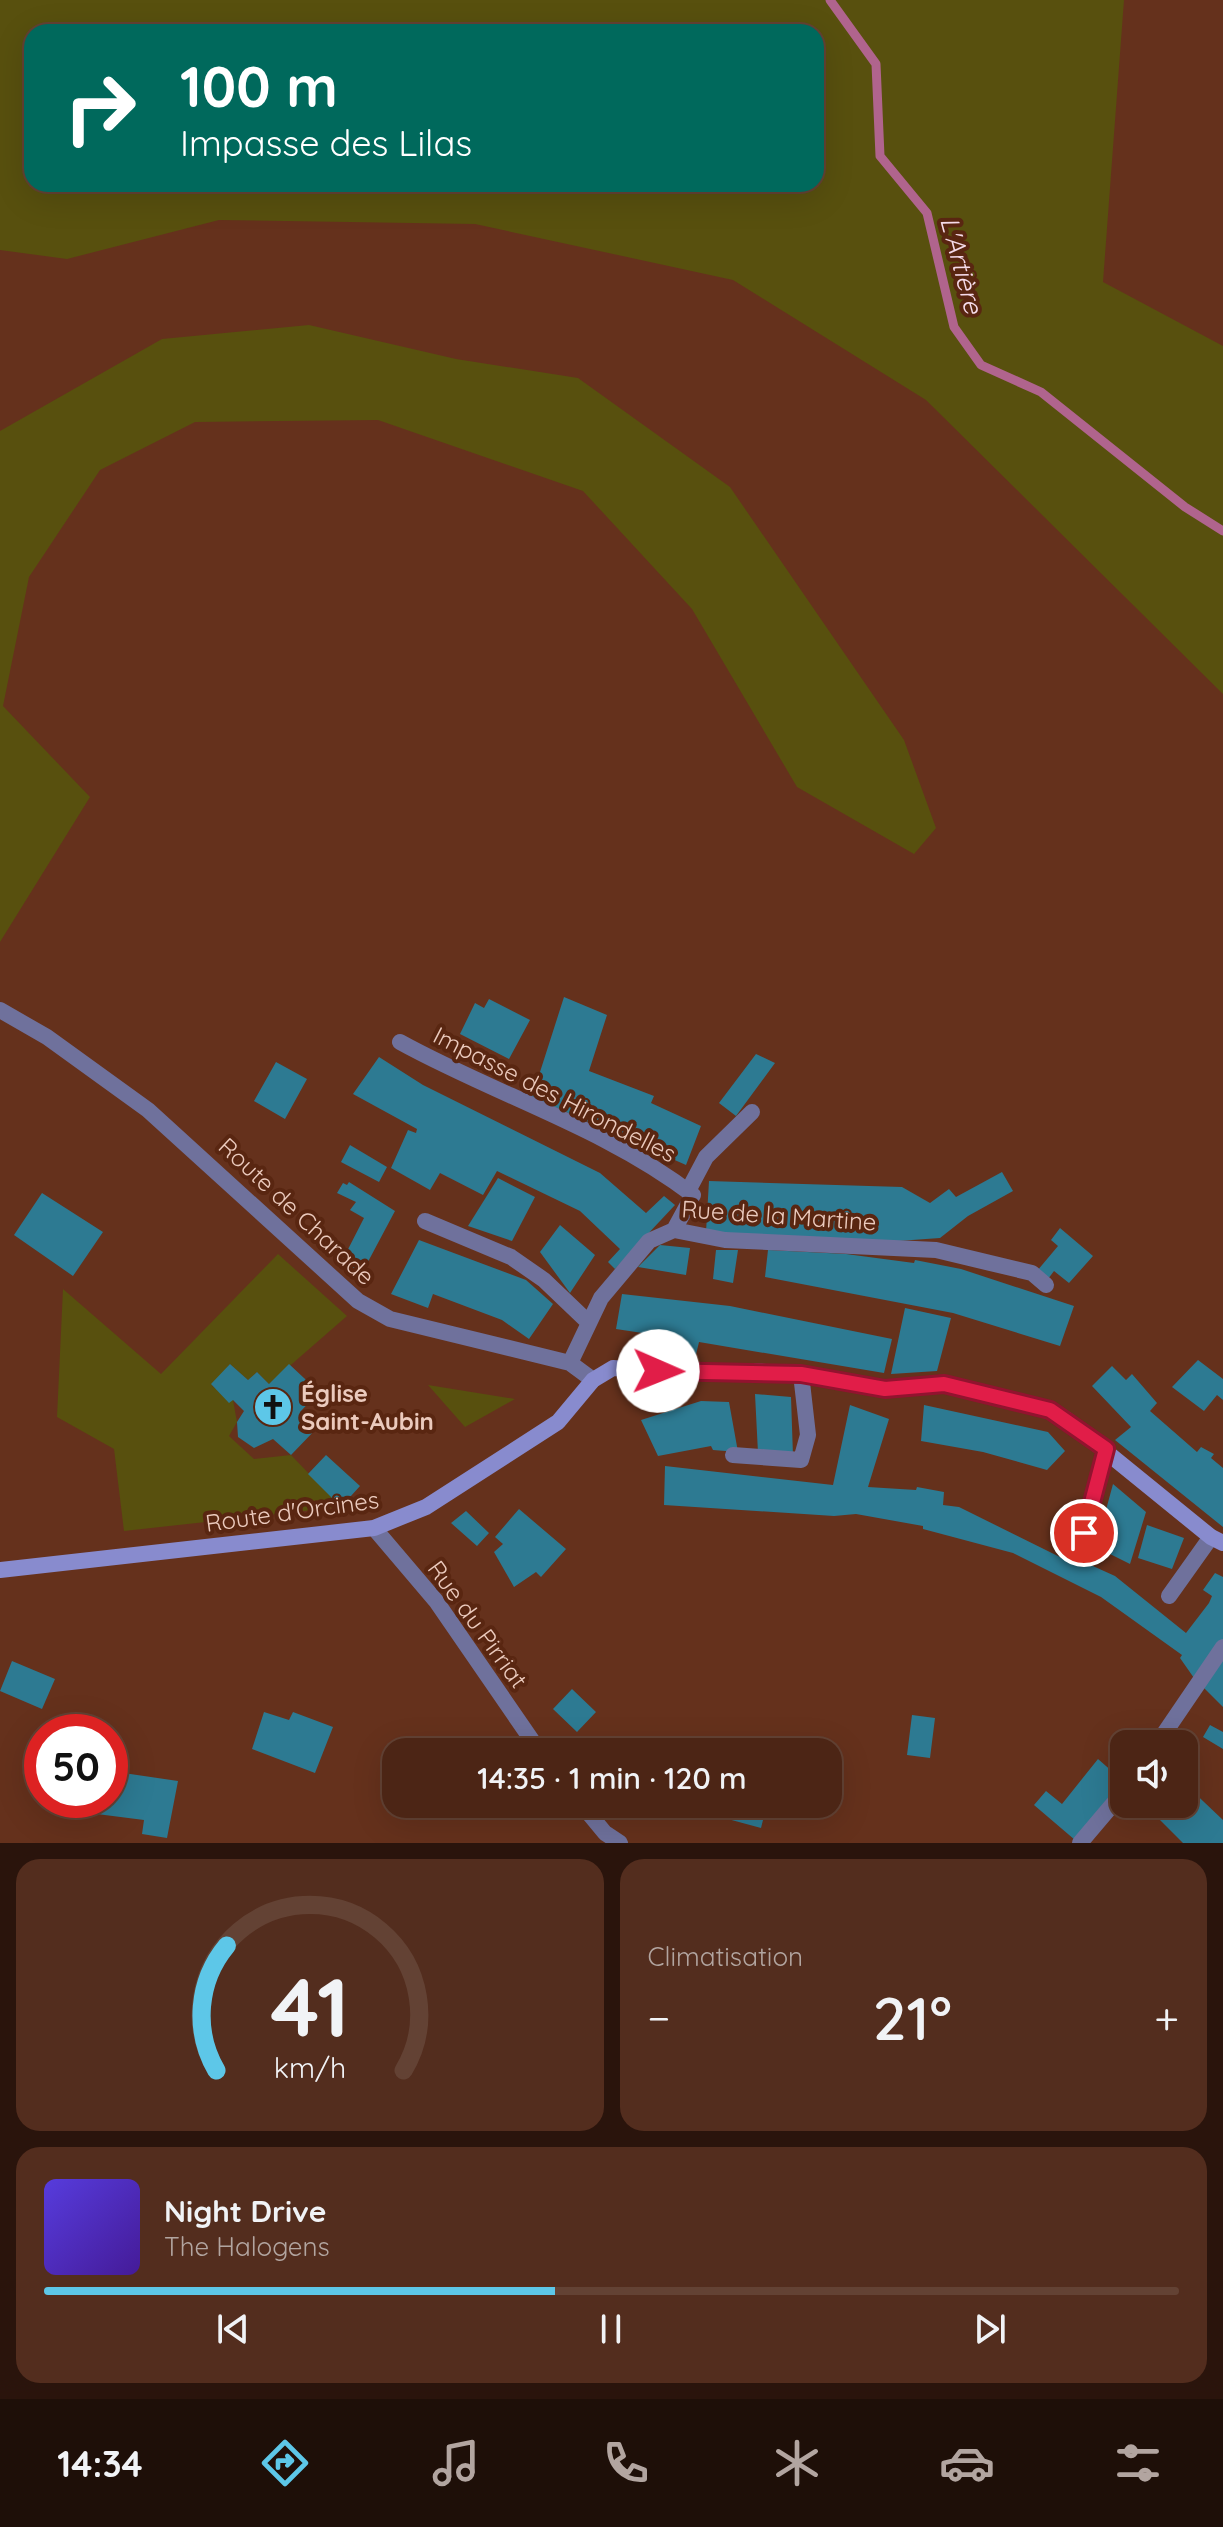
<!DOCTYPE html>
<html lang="fr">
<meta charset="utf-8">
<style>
body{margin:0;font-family:Quicksand,sans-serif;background:#532d1e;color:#f1f3f6;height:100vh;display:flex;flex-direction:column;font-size:30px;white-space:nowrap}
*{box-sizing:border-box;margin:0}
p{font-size:26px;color:#b2a5a0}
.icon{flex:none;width:44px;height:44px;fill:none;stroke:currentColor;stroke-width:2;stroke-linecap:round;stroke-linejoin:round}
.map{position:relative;height:1843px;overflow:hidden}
.sheet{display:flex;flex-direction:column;gap:16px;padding:16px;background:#2a140c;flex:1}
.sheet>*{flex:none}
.hud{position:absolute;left:24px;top:24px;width:800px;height:168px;border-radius:24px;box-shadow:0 8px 32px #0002,0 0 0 2px #634234;background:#00695c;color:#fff;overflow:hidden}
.controls{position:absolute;left:1110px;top:1730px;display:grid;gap:16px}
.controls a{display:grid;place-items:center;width:88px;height:88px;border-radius:16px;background:#4c2515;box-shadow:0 8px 32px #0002,0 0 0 2px #634234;font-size:40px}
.speed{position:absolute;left:24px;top:1714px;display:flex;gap:16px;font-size:40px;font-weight:700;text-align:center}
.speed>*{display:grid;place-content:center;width:104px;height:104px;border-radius:50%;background:#4c2515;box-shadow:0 8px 32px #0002,0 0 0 2px #634234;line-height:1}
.speed .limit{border:12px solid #d22;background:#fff;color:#111}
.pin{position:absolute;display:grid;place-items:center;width:68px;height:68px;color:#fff;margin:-34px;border:4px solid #fff;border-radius:50%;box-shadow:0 2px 8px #0007}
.me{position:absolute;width:88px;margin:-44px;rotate:91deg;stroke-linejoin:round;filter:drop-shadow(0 0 6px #0008)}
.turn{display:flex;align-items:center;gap:28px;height:168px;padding:0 24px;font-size:36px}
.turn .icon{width:104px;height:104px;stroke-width:2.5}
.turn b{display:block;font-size:56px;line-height:68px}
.big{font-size:60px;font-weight:600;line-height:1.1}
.sheet .widget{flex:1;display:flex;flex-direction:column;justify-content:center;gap:12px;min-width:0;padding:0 28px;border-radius:24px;background:#532d1e}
.sheet .dial{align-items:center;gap:0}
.dial svg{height:208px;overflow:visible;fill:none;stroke:#634234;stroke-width:7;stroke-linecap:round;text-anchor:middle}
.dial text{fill:#f1f3f6;stroke:none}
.song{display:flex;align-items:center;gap:24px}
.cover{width:96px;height:96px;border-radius:12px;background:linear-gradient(135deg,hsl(250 70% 55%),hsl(260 70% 35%))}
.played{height:8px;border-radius:4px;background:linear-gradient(90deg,#5dc7e8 45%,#634234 45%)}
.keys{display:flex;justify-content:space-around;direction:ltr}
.heat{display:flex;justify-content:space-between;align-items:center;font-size:44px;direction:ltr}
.sheet .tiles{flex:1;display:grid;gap:16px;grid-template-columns:1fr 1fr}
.widget:last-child{grid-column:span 2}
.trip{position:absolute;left:382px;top:1738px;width:460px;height:80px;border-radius:24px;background:#4c2515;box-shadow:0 8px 32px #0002,0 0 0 2px #634234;font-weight:600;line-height:80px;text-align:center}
.tab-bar{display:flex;height:128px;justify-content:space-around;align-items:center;background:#1e0f08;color:#b2a5a0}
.tab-bar .icon{width:56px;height:56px}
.tab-bar .on{color:#5dc7e8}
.tab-bar b{font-size:36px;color:#f1f3f6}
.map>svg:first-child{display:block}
.green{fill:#58500e;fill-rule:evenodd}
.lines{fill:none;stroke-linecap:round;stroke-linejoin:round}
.stream{stroke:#b0648d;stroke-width:9}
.building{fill:#2d7a92}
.lane{stroke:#6f719c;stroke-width:16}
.street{stroke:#6f719c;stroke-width:16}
.secondary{stroke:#888bce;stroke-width:16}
.route-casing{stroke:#92132f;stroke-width:20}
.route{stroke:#e11d48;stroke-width:14}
.labels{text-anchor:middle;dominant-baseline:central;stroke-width:8;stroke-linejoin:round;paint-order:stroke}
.street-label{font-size:24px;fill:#ebcabd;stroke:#592611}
.poi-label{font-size:24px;font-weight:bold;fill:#ebcabd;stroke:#592611;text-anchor:start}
.water-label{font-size:26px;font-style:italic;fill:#f6dceb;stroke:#592611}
</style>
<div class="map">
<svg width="1223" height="1843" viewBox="0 0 1223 1843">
<rect width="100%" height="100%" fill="#65311c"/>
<path class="green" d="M0 0H1124L1103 282 1223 346V694L926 400 733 280 475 224 219 220 67 259 0 250ZM816 32V184H32V32Z
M309 325 456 359 578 378 730 487 904 740 936 828 914 854 797 787 692 609 583 491 378 420 195 422 100 470 29 577 3 706 90 797 0 942V431L162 339Z
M278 1254 347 1316 269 1384 257 1372 248 1380 230 1364 212 1386 233 1400 237 1422 229 1436 254 1459 291 1455 341 1507 124 1531 114 1449 57 1417 63 1289 161 1374Z
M428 1385 515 1399 465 1427Z"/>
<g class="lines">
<path class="stream" d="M830 0 876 64 880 156 927 213 954 327 981 365 1041 392 1185 507 1223 531"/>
</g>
<path class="building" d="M564 997 607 1015 589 1071 654 1096 651 1103 701 1126 686 1165 532 1097Z
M489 999 530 1020 509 1059 460 1034 475 1003 484 1008Z
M756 1054 775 1063 736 1116 719 1103Z
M379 1057 423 1085 600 1173 646 1213 664 1196 675 1205 615 1269 608 1262 620 1249 580 1211 497 1171 483 1195 440 1173 430 1190 391 1168 408 1130 416 1133 417 1129 353 1094Z
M276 1062 307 1079 285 1119 254 1101Z
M350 1145 387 1167 379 1182 341 1162Z
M1002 1172 1013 1191 968 1216 940 1238 898 1241 706 1232 709 1181 902 1187 930 1203 949 1189 956 1197Z
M498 1178 535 1197 512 1241 468 1226Z
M349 1182 395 1211 362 1273 342 1261 364 1218 350 1210 356 1202 337 1193 343 1183 347 1185Z
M42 1193 103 1232 73 1276 14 1235Z
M560 1225 595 1255 570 1293 540 1252Z
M1060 1228 1093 1256 1069 1283 1054 1271 1048 1279 1037 1271 1058 1246 1051 1240Z
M419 1240 526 1280 553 1304 529 1339 502 1320 433 1294 428 1308 391 1294Z
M660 1245 690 1248 686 1275 638 1267Z
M716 1250H738L733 1283 713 1279Z
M768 1250 846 1254 914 1263 915 1260 961 1269 1074 1306 1060 1346 953 1313 765 1277Z
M622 1294 730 1306 892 1339 884 1373 699 1342 694 1363 646 1354 649 1334 616 1329Z
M905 1308 951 1318 937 1371 891 1374Z
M1198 1360 1223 1379V1400L1217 1395 1204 1411 1172 1387Z
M230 1364 248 1380 257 1372 269 1384 289 1364 319 1392 300 1412 317 1428 291 1455 273 1439 254 1448 238 1437 237 1422 244 1411 233 1400 229 1403 211 1384Z
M1112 1366 1126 1380 1132 1374 1157 1403 1150 1411 1197 1452 1201 1447 1214 1454 1211 1458 1223 1468V1527L1115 1440 1131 1427 1092 1386Z
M755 1394 791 1397 793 1456 758 1453Z
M701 1401 729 1402 738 1452 713 1450 711 1446 658 1456 641 1420Z
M850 1405 889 1419 868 1487 916 1490 917 1487 944 1492 943 1505 959 1507 1070 1562 1073 1557 1115 1576 1186 1633 1209 1603 1212 1596 1203 1590 1215 1573 1223 1577V1642L1194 1678 1180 1658 1182 1655 1101 1597 1013 1553 923 1529V1526L856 1514 834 1516 664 1505 665 1466 833 1485Z
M924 1405 1048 1432 1065 1451 1047 1470 983 1452 921 1441Z
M326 1455 360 1486 341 1507 308 1474Z
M1113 1484 1146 1512 1130 1564 1096 1547Z
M519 1509 566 1549 541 1577 536 1572 514 1587 494 1552 503 1544 495 1537Z
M466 1511 489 1533 477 1546 451 1523Z
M1147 1525 1184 1538 1172 1569 1138 1558Z
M1223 1651V1707L1199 1683Z
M12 1661 55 1679 42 1709 0 1691Z
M572 1689 596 1712 577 1732 553 1709Z
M264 1712 289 1720 293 1712 333 1727 315 1773 252 1749Z
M912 1715 935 1718 930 1758 907 1755Z
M1210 1725 1223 1732V1749L1203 1737Z
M1098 1759 1122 1780 1075 1840 1034 1805 1046 1791 1062 1804Z
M110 1771 178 1781 167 1838 142 1834 144 1820 42 1807 44 1800H110Z
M1184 1783 1223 1820V1843H1183L1144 1804H1184Z
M705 1804H767L761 1828 702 1812Z"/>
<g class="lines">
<path class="lane" d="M1157 1744 1223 1647
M1080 1843 1124 1791"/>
<path class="street" d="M0 1010 47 1037 148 1110 358 1301 390 1319 570 1363 593 1380
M400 1042C496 1095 606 1128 693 1195L674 1230
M688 1191 706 1157 752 1112
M425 1221 511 1257 544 1280 589 1323
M570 1363 601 1298 649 1241 674 1230 725 1240 936 1250 1032 1273 1046 1285
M733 1455 801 1460 808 1435 801 1374
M374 1528 436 1601 540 1752
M1084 1533 1106 1449
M1169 1596 1211 1537
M581 1804 605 1833 620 1843"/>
<path class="secondary" d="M0 1570 374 1528 426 1507 558 1422 593 1380 613 1368 681 1373 750 1371 801 1374 885 1389 944 1384 1050 1410 1067 1420 1211 1537 1223 1543"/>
</g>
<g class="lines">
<g class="route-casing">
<path id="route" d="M658 1371 801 1374 885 1389 944 1384 1050 1410 1106 1449 1084 1533"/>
</g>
<use href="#route" class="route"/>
</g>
<defs>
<g id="church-disc" transform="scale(2)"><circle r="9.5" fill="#5dc7e8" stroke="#592611"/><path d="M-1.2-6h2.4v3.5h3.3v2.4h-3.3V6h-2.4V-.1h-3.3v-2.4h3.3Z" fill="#111"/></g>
</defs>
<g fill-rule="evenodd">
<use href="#church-disc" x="273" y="1407"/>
</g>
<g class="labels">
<g class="street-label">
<text transform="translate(555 1094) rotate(27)">Impasse des Hirondelles</text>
<text transform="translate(297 1211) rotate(43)">Route de Charade</text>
<text transform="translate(779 1215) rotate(4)">Rue de la Martine</text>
<text transform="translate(292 1511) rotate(-8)">Route d'Orcines</text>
<text transform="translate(478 1624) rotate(54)">Rue du Pirriat</text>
</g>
<g class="poi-label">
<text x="301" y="1393">Église<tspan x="301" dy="28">Saint-Aubin</tspan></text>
</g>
<g class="water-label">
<text transform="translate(962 265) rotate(75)">L'Artière</text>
</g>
</g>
</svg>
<div class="controls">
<a><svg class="icon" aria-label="sound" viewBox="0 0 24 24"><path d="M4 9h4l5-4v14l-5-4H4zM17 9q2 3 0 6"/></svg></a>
</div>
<div class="speed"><div class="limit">50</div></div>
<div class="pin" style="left:1084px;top:1533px;background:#d93025"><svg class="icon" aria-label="arrive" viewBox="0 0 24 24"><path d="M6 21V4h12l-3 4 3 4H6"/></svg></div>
<svg class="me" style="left:658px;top:1371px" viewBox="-20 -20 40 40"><circle r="19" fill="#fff"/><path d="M0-13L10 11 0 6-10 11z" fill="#e11d48"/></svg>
<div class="trip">14:35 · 1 min · 120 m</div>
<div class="hud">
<div class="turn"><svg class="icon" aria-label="right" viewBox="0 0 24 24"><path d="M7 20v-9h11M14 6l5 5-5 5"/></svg><div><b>100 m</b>Impasse des Lilas</div></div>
</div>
</div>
<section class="sheet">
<div class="tiles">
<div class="widget dial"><svg viewBox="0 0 100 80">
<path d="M14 69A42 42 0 1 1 86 69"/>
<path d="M14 69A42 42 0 0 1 18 21" stroke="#5dc7e8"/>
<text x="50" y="56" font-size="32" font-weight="700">41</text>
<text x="50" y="72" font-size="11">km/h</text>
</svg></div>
<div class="widget"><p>Climatisation</p>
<div class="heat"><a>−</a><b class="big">21°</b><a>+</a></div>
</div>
<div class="widget">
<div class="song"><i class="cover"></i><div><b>Night Drive</b><p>The Halogens</p></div></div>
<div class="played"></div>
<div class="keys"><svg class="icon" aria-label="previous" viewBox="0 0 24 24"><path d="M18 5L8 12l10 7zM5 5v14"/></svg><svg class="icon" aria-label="pause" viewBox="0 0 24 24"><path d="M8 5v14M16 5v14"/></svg><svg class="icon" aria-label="next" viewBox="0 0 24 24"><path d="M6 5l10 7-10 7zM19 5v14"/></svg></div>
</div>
</div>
</section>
<nav class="tab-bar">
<b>14:34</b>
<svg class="icon on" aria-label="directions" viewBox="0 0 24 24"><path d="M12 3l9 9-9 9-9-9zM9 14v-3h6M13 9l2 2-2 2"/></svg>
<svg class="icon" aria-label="music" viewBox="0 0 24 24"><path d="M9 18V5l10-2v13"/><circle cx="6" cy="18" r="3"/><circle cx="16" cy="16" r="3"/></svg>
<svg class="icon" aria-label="phone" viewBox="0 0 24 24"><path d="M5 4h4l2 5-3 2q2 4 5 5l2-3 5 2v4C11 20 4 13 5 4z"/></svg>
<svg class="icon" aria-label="climate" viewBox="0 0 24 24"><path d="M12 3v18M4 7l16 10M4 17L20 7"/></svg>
<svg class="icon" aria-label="car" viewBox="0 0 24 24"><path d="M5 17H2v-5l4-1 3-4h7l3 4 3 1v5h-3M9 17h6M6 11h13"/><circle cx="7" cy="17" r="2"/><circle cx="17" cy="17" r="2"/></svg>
<svg class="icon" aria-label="filters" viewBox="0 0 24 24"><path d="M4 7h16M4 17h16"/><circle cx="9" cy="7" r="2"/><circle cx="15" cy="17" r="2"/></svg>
</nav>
